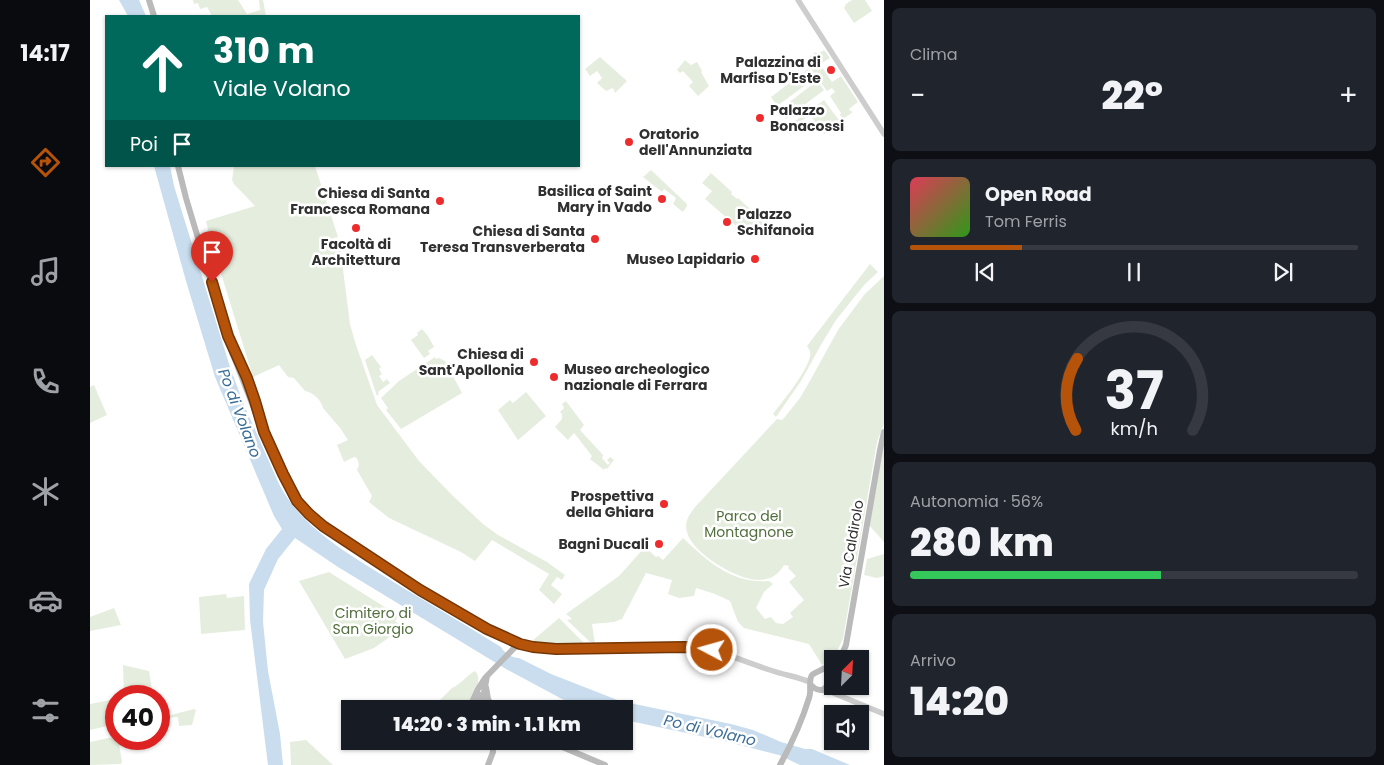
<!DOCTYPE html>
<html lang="it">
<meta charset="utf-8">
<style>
body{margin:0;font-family:Poppins,sans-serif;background:#20242c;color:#f1f3f6;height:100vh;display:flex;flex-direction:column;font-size:19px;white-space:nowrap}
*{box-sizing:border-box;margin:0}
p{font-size:16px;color:#9ea1a6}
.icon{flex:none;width:28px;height:28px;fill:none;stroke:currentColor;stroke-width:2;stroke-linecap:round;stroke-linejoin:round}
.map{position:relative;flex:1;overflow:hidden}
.details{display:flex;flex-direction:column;gap:8px;padding:8px;background:#0d0f14;width:500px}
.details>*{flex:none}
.top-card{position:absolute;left:15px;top:15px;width:475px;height:152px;border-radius:0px;box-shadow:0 1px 4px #0004;background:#00695c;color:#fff;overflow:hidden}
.needle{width:32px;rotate:24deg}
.tools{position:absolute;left:734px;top:650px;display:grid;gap:10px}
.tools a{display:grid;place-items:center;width:45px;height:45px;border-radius:0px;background:#171b24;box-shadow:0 1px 4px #0004;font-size:25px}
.speed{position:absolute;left:15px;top:685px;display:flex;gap:10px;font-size:25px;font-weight:700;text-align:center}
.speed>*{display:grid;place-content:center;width:65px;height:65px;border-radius:50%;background:#171b24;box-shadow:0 1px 4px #0004;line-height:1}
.speed .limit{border:8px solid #d22;background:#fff;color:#111}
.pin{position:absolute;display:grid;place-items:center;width:42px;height:42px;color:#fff;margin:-51px -21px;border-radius:50% 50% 50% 0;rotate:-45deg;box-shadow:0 0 5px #0007}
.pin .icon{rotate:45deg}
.me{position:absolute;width:55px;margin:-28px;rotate:276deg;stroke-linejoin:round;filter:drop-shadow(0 0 4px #0008)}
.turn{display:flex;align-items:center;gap:18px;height:105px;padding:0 25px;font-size:22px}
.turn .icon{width:65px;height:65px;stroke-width:2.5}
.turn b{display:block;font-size:35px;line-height:42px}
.then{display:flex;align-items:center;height:48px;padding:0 25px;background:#0003;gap:10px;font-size:19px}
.big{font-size:38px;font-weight:800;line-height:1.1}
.details .tile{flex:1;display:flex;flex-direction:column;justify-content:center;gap:8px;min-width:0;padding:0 18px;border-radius:8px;background:#20242c}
.details .dial{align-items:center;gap:0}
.dial svg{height:130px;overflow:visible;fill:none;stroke:#363941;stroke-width:7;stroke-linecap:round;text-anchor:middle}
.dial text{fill:#f1f3f6;stroke:none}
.song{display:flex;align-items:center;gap:15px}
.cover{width:60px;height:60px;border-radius:8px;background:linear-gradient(135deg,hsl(350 70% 55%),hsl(110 70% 35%))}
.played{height:5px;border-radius:2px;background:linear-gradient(90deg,#b45309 25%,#363941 25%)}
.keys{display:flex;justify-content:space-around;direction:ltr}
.heat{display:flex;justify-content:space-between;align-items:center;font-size:28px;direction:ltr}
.charge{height:8px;border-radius:4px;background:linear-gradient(90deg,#34c759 56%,#363941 0)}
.trip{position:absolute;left:251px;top:700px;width:292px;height:50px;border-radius:0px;background:#171b24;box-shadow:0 1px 4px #0004;font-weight:800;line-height:50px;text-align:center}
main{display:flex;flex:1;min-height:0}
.menu{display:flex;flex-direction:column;width:90px;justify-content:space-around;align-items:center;background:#090b0e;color:#9ea1a6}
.menu .icon{width:35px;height:35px}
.menu .active{color:#b45309}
.menu b{font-size:22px;color:#f1f3f6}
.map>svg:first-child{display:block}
.green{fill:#e5eede}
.water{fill:#c9ddee}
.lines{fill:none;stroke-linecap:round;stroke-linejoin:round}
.tertiary{stroke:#cdcdcd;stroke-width:5.5}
.secondary{stroke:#bababa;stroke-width:6}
.route-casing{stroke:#753606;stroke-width:12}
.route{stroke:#b45309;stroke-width:9}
.poi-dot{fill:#ed2c2e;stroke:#fff;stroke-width:2}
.labels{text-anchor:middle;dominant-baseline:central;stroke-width:5;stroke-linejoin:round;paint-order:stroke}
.poi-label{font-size:14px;font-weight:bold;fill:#303030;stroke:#fff;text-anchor:end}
.park-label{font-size:14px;fill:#506e3b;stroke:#fff}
.street-label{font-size:14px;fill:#303030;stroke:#fff}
.water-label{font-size:15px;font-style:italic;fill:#3a6d97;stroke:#fff}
</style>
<main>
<nav class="menu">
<b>14:17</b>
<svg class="icon active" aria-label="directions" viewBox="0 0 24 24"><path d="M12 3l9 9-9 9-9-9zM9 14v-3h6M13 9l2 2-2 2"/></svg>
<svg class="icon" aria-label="music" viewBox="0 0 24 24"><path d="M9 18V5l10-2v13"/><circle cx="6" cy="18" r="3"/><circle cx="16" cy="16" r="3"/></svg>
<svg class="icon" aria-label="phone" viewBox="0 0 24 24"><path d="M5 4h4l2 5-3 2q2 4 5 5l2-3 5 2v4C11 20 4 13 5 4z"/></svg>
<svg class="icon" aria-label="climate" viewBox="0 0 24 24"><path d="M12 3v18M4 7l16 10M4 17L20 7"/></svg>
<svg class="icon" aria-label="car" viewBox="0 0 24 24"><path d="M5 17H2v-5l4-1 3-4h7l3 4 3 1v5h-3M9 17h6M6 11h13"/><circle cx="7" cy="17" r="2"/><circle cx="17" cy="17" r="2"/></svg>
<svg class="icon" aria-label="filters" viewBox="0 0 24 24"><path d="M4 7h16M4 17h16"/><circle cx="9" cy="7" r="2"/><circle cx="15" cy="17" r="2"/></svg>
</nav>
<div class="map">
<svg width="794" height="765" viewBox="0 0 794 765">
<rect width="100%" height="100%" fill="#fff"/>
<path class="green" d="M103 0H148L157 14 170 10 169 0H173L176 16H122L117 7 110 9 108 3 104 4Z
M762 0H775L782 11 764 23 754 8 756 4Z
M734 50 740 58 730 64 742 82 751 76 768 102 760 108 759 110 763 112 753 119 750 115 751 113 740 96 745 92 742 88 737 91 716 62 721 59 720 56 726 52 728 54Z
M510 57 537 81 525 93 523 88 516 91 507 83 512 78 507 71 500 76 495 69Z
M595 60 601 65 607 62 612 71 611 72 619 86 608 96 599 86 603 82 593 71 590 73 587 70Z
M718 69 725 78 687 106 681 97Z
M727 81 734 90 696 119 689 110Z
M734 100 751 123 734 134 720 115 699 130 697 127Z
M144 166H225L248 237 241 239 244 247 250 246 260 324 265 342 287 405 329 461 361 494 393 524 408 535 457 562 475 575 472 580 467 577 461 585 472 594 464 604 449 590 459 574 402 540 385 561 371 552 299 518 279 502 282 496 267 470 269 465 267 458 264 457 254 462 247 445 258 440 250 428 233 408C231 400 223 392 215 391L204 378 198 377 189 365 163 377 121 241 116 221 165 206 144 184 142 180Z
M561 170 597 204V206L593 212 583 204 586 198 574 189 572 192 553 177Z
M621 173 642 192 641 194 647 199 648 198 679 226 662 237 660 235 659 237 615 199 622 191 612 183Z
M780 264 788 272 775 284 746 320 732 343 711 381 686 417 683 414C691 403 723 365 720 352 720 350 718 348 717 346Z
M794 276V424L788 439 786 448 753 639 747 651 732 665 719 644 654 628 648 622 640 601 625 594 606 588 604 596 589 598 578 594 582 580 556 573 532 619 524 622 502 624 505 644 500 642 477 620 482 619 476 614 529 576 555 547 566 557 568 556 573 560 593 538C618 562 643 584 679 581L683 584 674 592 666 608 675 619 681 617 686 623 693 624 703 617 700 613 714 600 699 582 706 576 698 568 699 566 694 565C678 594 642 574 622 561 613 554 600 544 597 532 594 522 599 515 605 507L687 419 692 420 694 418 710 398 721 379 748 330 774 295Z
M332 329 338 336 344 347 338 351 340 354 334 358 321 340 328 335 327 333Z
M282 355 291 367 289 369 292 374 289 376 293 382 297 379 300 383 288 392 289 394 287 396 275 360Z
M345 357 346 359 349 358 355 361 372 393 311 429 296 410 298 408 291 398 309 381Z
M4 385 17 415 0 423V387Z
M436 392 456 416 428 440 408 410 420 400 423 403Z
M476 401 494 425 490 430 513 455 512 458 518 465 520 463 517 460 520 457 524 460 517 469 515 468 514 470 500 459 502 456 484 433 478 440 465 427 472 419V414L470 412 474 408 472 404Z
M794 444V542L779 525Z
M794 554V576L787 578 774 575 777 559Z
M239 572 309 616 305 621 313 627 306 633 300 629 297 633 301 636 284 648 255 659 209 581Z
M136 594 137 598 154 596 155 630 111 634 109 597Z
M24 608 31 625 0 631V617Z
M469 618 494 643 492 646 447 644 442 641Z
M33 665 59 671 62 690 42 693V696H34Z
M385 671C394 680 382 698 378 709H341L362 688C370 685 376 676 385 671Z
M26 699V724L0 730V704Z
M104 709 106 710 102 725 89 726 88 717 76 718V726L69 727V718Z
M23 737H26V739H28L32 761 31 764 0 765V742Z
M216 740 243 765H201L200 742Z"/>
<path class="water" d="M29 0H49L56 16H38Z
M64 166H80L84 186 140 367 154 405 189 484C214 532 266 558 310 586 344 606 378 627 411 647 414 653 422 658 429 658L461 674 530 701 641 724 663 730 691 742 715 749H722L760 765H710L689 755 634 741 535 720V709H497L472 699 416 669 248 567 205 538 188 559 174 590 173 622 178 671 190 734 193 765H178L160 620 159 584 176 549 192 529 184 516 125 377 96 281Z"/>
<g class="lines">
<path class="tertiary" d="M708 0 794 134
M429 643 443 647 466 649 594 647C628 648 651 661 683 671 695 675 708 677 720 682
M731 690 741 692 794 714"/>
<path class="secondary" d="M59 0 64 16
M88 166 96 198 142 352 168 419 193 474 207 501 222 516 237 529 311 578 392 626 429 643 395 678 388 689 379 709
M749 659 753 652 756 645 790 450 794 432
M721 685C725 690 734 693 737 685 739 681 737 677 738 673 739 670 740 668 742 666
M396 687 398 699 404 709
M396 708 393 698 397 676
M386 709 391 695
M458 741 515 765
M398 765 403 752 402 741
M690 765C702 743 712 721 719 698 722 691 718 680 722 675 724 673 738 667 742 664"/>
</g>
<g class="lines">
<g class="route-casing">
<path id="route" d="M122 282 138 336 157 378 165 401 174 432 193 474 207 501 219 514 233 526 330 590 397 629 430 644 443 647 466 649 594 647 613 648 622 650"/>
</g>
<use href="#route" class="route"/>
</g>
<g class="poi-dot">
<circle cx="741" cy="70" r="5"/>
<circle cx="670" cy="118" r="5"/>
<circle cx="539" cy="142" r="5"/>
<circle cx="572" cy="199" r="5"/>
<circle cx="350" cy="201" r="5"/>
<circle cx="637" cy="222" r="5"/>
<circle cx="266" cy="228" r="5"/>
<circle cx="505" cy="239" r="5"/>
<circle cx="665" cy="259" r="5"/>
<circle cx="444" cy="362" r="5"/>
<circle cx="464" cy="377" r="5"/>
<circle cx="574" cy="504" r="5"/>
<circle cx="569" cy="544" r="5"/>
</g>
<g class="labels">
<g class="poi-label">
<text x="731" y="62">Palazzina di<tspan x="731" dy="16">Marfisa D'Este</tspan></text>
<text x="680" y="110" text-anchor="start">Palazzo<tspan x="680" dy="16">Bonacossi</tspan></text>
<text x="549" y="134" text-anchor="start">Oratorio<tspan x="549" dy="16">dell'Annunziata</tspan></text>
<text x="562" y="191">Basilica of Saint<tspan x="562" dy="16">Mary in Vado</tspan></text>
<text x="340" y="193">Chiesa di Santa<tspan x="340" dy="16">Francesca Romana</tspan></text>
<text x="647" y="214" text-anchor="start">Palazzo<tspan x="647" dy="16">Schifanoia</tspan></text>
<text x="495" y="231">Chiesa di Santa<tspan x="495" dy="16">Teresa Transverberata</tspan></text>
<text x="266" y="244" text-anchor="middle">Facoltà di<tspan x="266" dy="16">Architettura</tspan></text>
<text x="655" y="259">Museo Lapidario</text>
<text x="434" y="354">Chiesa di<tspan x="434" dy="16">Sant'Apollonia</tspan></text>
<text x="474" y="369" text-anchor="start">Museo archeologico<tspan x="474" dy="16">nazionale di Ferrara</tspan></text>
<text x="564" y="496">Prospettiva<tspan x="564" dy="16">della Ghiara</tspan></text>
<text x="559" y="544">Bagni Ducali</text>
</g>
<g class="park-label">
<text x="659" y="516">Parco del<tspan x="659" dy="16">Montagnone</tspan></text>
<text x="283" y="613">Cimitero di<tspan x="283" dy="16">San Giorgio</tspan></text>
</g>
<g class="street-label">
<text transform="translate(761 544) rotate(-80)">Via Caldirolo</text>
</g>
<g class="water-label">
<text transform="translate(150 413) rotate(69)">Po di Volano</text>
<text transform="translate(620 730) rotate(13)">Po di Volano</text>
</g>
</g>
</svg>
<div class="tools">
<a><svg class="needle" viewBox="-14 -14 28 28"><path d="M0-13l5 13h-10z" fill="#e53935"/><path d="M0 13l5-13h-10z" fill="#9ea1a6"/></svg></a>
<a><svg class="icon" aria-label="sound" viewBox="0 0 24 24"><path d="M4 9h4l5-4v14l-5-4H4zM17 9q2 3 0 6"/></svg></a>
</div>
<div class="speed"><div class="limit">40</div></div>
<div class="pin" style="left:122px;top:282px;background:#d93025"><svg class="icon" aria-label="arrive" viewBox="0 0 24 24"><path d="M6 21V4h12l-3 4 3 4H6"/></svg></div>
<svg class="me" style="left:622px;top:650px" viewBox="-20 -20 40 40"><circle r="17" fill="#b45309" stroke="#fff" stroke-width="3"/><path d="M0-11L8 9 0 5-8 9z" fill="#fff"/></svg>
<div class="trip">14:20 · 3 min · 1.1 km</div>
<div class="top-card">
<div class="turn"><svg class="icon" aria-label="ahead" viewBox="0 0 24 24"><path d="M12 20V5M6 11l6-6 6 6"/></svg><div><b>310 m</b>Viale Volano</div></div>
<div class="then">Poi<svg class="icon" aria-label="arrive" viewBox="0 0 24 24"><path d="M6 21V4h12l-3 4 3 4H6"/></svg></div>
</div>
</div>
<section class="details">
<div class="tile"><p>Clima</p>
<div class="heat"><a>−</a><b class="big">22°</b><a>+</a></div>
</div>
<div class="tile">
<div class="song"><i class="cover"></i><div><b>Open Road</b><p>Tom Ferris</p></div></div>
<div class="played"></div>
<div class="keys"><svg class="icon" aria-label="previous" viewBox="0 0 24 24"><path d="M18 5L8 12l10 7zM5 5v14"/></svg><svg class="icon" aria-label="pause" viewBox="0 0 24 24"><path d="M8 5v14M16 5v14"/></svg><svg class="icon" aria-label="next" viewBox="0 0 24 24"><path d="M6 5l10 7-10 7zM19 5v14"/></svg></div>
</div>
<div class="tile dial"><svg viewBox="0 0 100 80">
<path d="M14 69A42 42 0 1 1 86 69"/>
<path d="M14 69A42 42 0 0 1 15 25" stroke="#b45309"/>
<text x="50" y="56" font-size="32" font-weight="700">37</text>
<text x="50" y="72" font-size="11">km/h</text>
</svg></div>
<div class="tile"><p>Autonomia · 56%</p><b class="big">280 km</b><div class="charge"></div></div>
<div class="tile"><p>Arrivo</p><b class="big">14:20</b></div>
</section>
</main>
